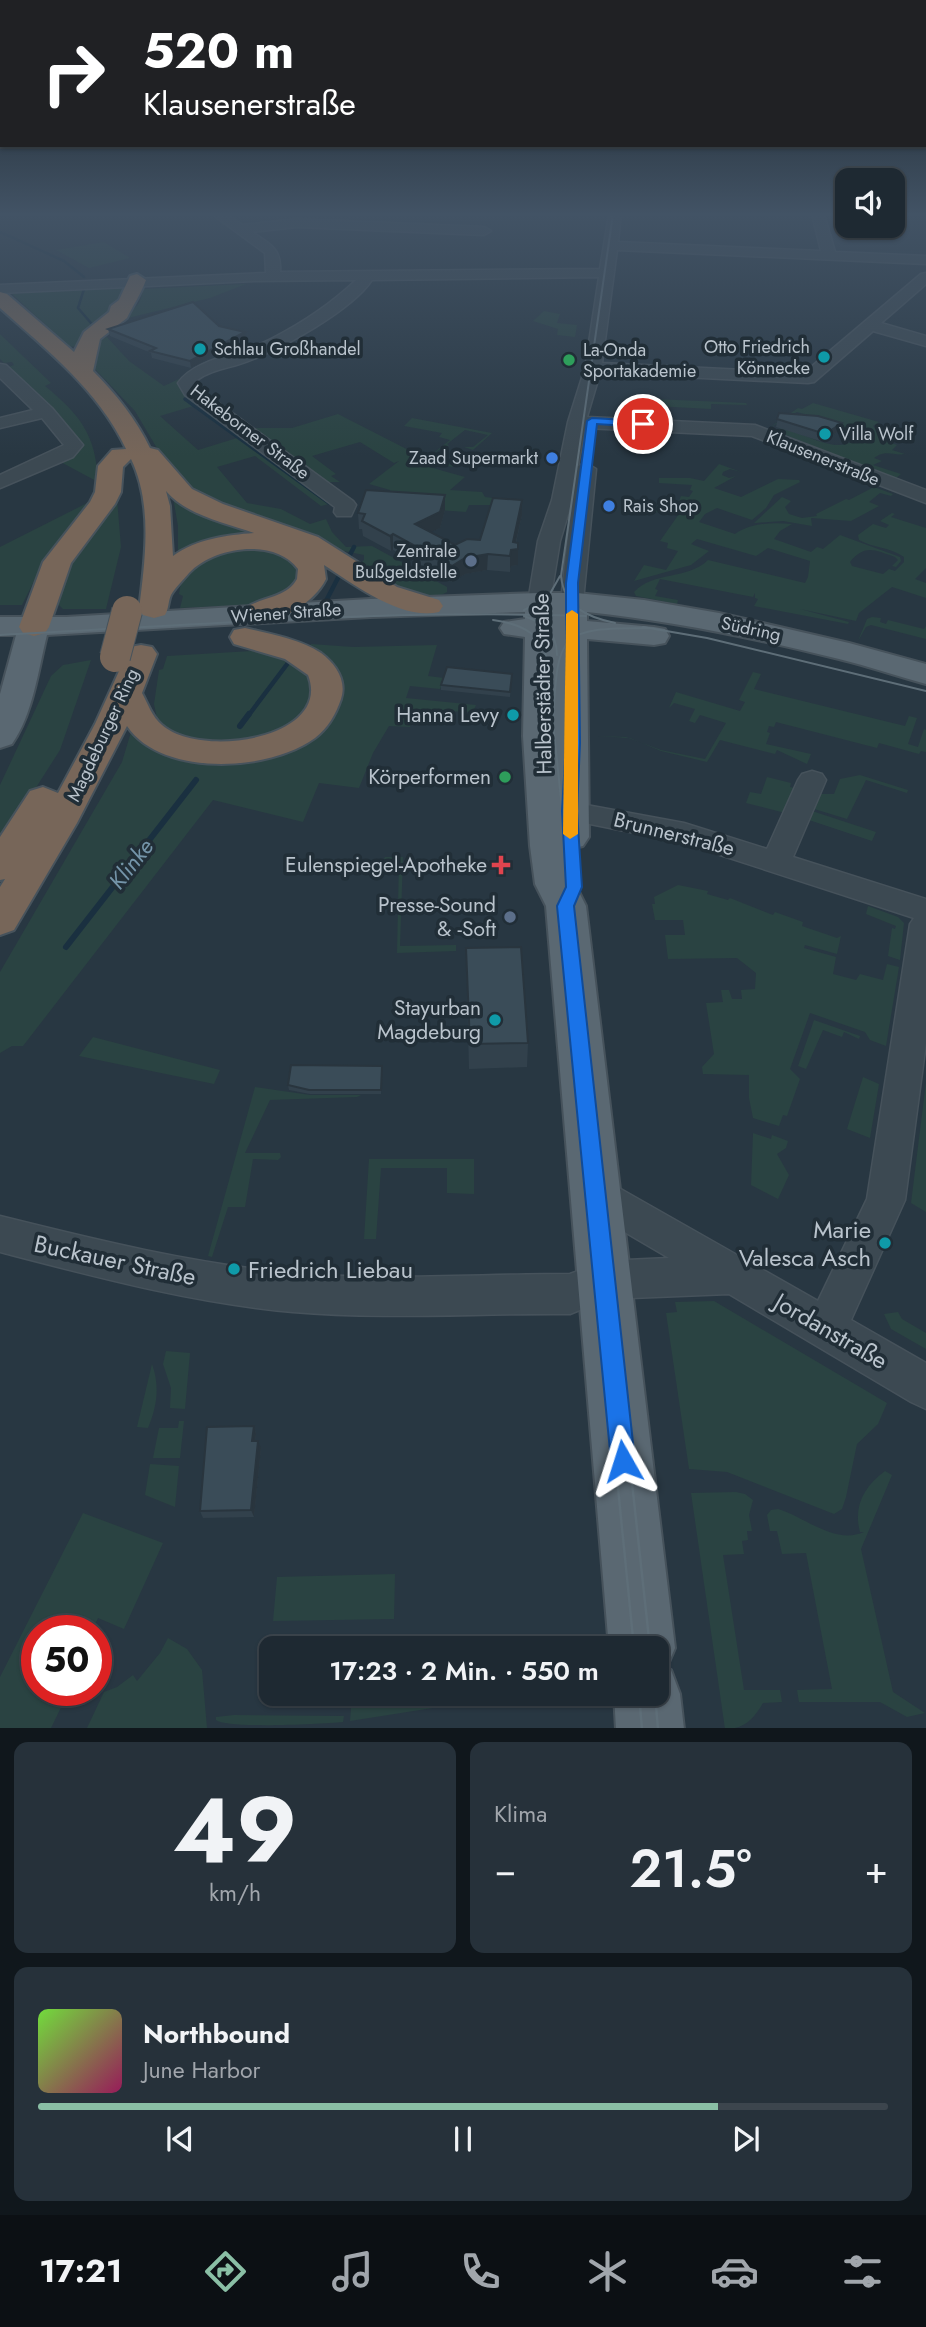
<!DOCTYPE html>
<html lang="de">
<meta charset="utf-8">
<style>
body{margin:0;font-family:Jost,sans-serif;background:#26313a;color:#f1f3f6;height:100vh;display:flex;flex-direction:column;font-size:26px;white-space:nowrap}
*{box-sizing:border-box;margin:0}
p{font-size:23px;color:#a1a6ac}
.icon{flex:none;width:38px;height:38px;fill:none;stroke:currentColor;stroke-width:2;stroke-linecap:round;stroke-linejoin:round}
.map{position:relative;height:1728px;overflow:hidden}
.side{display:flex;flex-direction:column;gap:14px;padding:14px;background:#10171c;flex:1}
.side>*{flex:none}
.top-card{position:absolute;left:0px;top:0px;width:928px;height:147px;box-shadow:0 2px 5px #0004,0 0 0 2px #3c454d;background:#202124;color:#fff;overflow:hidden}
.fabs{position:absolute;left:835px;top:168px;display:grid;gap:14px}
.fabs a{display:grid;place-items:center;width:70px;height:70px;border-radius:14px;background:#1e2932;box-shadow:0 2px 5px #0004,0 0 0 2px #3c454d;font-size:35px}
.speed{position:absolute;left:21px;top:1615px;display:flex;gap:14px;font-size:35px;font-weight:700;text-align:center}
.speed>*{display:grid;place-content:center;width:91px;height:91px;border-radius:50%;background:#1e2932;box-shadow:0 2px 5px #0004,0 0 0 2px #3c454d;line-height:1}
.speed .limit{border:10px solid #d22;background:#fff;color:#111}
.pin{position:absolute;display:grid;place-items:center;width:60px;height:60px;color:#fff;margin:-30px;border:4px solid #fff;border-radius:50%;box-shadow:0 2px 7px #0007}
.me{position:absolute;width:77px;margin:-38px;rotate:354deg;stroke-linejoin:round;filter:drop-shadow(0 0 5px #0008)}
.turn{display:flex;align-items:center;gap:24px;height:147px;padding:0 28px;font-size:32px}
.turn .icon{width:91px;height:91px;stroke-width:2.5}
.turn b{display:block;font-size:49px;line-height:60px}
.big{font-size:52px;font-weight:600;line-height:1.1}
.side .card{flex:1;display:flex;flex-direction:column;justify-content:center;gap:10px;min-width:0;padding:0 24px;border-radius:14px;background:#26313a}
.side .dial{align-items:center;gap:0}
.dial b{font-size:91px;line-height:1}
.song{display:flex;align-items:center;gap:21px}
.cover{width:84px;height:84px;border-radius:10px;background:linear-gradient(135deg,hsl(100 70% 55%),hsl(330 70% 35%))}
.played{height:7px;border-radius:4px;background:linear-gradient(90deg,#8abfa5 80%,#3c454d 80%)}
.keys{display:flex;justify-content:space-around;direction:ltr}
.heat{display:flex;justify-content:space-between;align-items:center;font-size:38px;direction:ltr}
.side .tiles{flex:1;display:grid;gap:14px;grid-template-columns:1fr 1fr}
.card:last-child{grid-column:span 2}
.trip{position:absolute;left:259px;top:1636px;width:410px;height:70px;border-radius:14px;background:#1e2932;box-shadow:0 2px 5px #0004,0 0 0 2px #3c454d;font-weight:600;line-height:70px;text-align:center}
.tab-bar{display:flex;height:112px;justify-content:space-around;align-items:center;background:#0c1014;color:#a1a6ac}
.tab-bar .icon{width:49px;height:49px}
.tab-bar .current{color:#8abfa5}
.tab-bar b{font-size:32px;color:#f1f3f6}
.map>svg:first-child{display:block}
.green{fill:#2a4342}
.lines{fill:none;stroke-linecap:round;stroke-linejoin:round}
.stream-far3{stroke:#1a3040;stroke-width:2.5}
.stream-far2{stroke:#1a3040;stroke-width:3.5}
.stream-far1{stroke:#1a3040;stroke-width:4.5}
.stream{stroke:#1a3040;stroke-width:6}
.minor-casing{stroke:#46525b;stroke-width:3}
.major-casing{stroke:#46525b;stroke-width:4}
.highway-casing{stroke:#47535c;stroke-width:4}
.minor{fill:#3c4952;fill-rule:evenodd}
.major{fill:#5a6872;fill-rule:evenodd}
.highway{fill:#776659;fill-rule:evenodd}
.tram-far1{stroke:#5e6e78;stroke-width:2}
.tram{stroke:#5e6e78;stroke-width:2.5}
.highway-bridge-casing{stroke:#47535c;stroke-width:32;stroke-linecap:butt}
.highway-bridge{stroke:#776659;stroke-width:30}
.wall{fill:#32414c}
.shaded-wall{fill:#29353e}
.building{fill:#3a4c58;stroke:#29353e;stroke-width:2}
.route{fill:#1a73e8;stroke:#114b97;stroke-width:2}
.slow{fill:#f59e0b}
.culture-dot{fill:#0f9aa8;stroke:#212e37;stroke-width:2.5}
.leisure-dot{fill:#2e9e5b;stroke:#212e37;stroke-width:2.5}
.shop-dot{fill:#3f7fe0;stroke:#212e37;stroke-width:2.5}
.service-dot{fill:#5c6f8a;stroke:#212e37;stroke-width:2.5}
.health-dot{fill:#e0444e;stroke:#212e37;stroke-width:2.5}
.labels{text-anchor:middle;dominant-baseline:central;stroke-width:7;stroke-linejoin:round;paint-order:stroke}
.far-poi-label{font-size:18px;fill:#b9c3cc;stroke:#212e37;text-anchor:start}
.far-street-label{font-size:18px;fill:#b9c3cc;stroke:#212e37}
.street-label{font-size:21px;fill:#b9c3cc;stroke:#212e37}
.poi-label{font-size:21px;fill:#b9c3cc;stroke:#212e37;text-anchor:end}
.water-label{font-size:23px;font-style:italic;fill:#7494a9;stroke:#212e37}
.near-poi-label{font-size:24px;fill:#b9c3cc;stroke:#212e37;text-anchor:end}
.near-street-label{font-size:24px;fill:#b9c3cc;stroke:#212e37}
</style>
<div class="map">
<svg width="926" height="1729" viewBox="0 0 926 1729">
<rect width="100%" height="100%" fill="#283742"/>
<path class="green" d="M104 242 130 258 89 268 56 250Z
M246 284 210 298 124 319 139 303 144 289Z
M111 287 125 289C115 316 82 324 76 346L70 347 12 294Z
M544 311 560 314 557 323 577 325 575 337 557 335 558 329 533 321Z
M0 334 51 383 45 386C80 415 96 434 98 482L57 460 80 445 78 438 6 368 14 365 12 362 4 363 0 359Z
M107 337 129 361 164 386 181 378 179 384 200 404 160 416 198 450 237 438 207 417 216 414 337 502 321 506 255 456 217 467 247 503 281 509 310 524 326 519 332 532 346 547 372 546 447 587V592C423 608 379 578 357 567L364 560V555L344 551 345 556 192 494 158 450 135 411 95 369 91 356 98 340Z
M654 399 746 403 747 405 711 404V409L654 406Z
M813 403 879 422 873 426 877 430 900 433 889 442 897 445 892 450 905 454C893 456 886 449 874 458L882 461 873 465 901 474 895 479 776 431 787 424C794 433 827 446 839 445 843 445 846 443 850 443L854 436 849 432 825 427 840 425 797 412 769 428 798 408 802 409Z
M338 414 426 459 450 440 439 437 442 433 404 426 412 418 492 433 473 450 464 447H473L488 435 465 430 447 444 449 446H444L427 459 452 465 466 454 469 455 452 467 427 461 422 465 465 477 450 490 482 492 485 497 493 498 492 505H469L466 512 367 505 385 497 390 490 369 484 399 461 394 463 360 442 312 456 336 474 331 476 340 482H326L250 428H292Z
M719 464 741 472 730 469 723 472 722 475 729 478 736 476 714 488 741 497 778 479 799 480 800 482 774 495 766 508 752 520 717 508 705 514 699 522 735 534C751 523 772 522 792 524L780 531 774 539 811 552 817 547 823 549 840 535 900 557 901 561 896 567 892 566 898 560 895 557C874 550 865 544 850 562L852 566 883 574 889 569 895 571 904 562V557C890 547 873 548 859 540L858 535 873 524 886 528 889 525 880 521 892 513 895 514 891 517 926 528V568L915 579 926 583V598L892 587 859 613 856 621 800 609 849 622 848 624 754 606 758 599 755 598V593L753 597 660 579 655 589 658 590 655 596 678 600 677 604 636 596 634 592C653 571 688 580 708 560L805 583 808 577 810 561 768 548 756 556 697 539 691 544 709 551 691 565 634 581 644 565 666 570 678 551 667 548 668 543 660 541 679 514 629 510V505L660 507 661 499 679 501 681 496 689 497 693 491 690 490 692 485 659 483V478H690L704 481Z
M874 487 893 494 891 496 880 493 869 502 879 506 851 521 811 518 812 526 783 521 754 523 782 497 791 501 785 507 789 514 802 518 817 516 816 514 846 499 849 500Z
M173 497 282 539 178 556V526Z
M95 499 79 523 47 555 22 605H0V547Z
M117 499 121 547 106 609H63L56 602 68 560Z
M269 548 298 561 299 583 264 604 180 608 183 596 179 594C184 550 236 549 269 548Z
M872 617 881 618 880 622 886 624 888 620 924 629 926 626V639L871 625 866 627 858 641 867 619Z
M311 644 353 647 437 645 428 676 444 678 440 689 410 686 406 698 476 705 473 712 441 711 439 723 412 721 410 727 389 726 373 753 359 788 319 783 303 822 213 800 23 1046H12L0 1053V972L122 762 131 732 191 757 319 724 308 649Z
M267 650 310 671 317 694 292 727 233 746 179 736 158 723 154 704 159 670 163 669 167 656Z
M91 660 60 750 0 844V785L51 676 63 665Z
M753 672 761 674 754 689 905 726 909 716 917 718 908 744 918 747 924 729 926 730V752L921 751 919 754 879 743 877 748 776 722 774 727 769 726 767 732 770 733 766 744 811 754 807 764 777 750 775 754 720 740 707 762 661 751 630 738 597 736 626 737 661 750 705 759 726 723 700 715 695 723 689 721 695 709 674 703 669 708 676 692 740 711 745 702 739 700Z
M860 775 908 790 907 793 866 780 847 819 811 808 820 794H834L840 779Z
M767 777 791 783 790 787 795 788 785 813 746 803 750 792 761 794Z
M809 810 876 832 872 841 806 819Z
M385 857H403L400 946 456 945V951L397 953 399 860 384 859Z
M678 885 708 891 707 894 728 900 730 898 773 915 775 912 803 922 802 926 837 938 841 936 837 954 805 945 804 948 836 957 833 974 856 980 860 974 883 980 887 964 899 967 886 1046 870 1040 865 1032 810 1013 790 1069 800 1079 787 1116 783 1115 779 1126 753 1118 749 1098V1075L703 1074 702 1067 714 1054 706 1003 723 1002 721 990H729L732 999H742L741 990 755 989 756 973 737 958 668 959 665 935H685L683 920H655L652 904H655L654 897Z
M868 906 898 917 904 923 900 960 888 956 892 928 895 929 896 926 866 914Z
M814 1020 860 1036 859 1039 844 1032 842 1037 823 1030 806 1069 798 1066Z
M93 1037 220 1070 214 1084 79 1056Z
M863 1077 879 1084 870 1138 847 1129Z
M926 1082V1212L911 1203Z
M255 1087 310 1095H361L357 1097 270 1100 245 1153H280L281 1157 278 1160 253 1159 245 1207H228L212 1257 208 1256Z
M753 1133 771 1139 772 1135 788 1141 786 1148 777 1154 789 1175 778 1199 751 1185Z
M369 1159H474V1194L447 1193V1168H381L376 1239H364Z
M714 1301 887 1403 878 1424 857 1444 846 1497 842 1509 834 1514 727 1472 689 1469 666 1313 677 1312 675 1302Z
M898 1312 902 1319 926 1333V1349L891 1329 884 1314Z
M166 1351 190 1353 185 1409 170 1408 171 1388 163 1364Z
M152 1364C160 1386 157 1407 148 1428L137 1427Z
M179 1421H184L180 1458H153L159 1428H178Z
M150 1464 179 1466 175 1507 145 1495Z
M885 1471 892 1475 861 1549 893 1692 925 1713 907 1717 880 1702H799L797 1690 832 1689 806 1553 782 1554 777 1531H770L767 1515 771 1510 778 1509C805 1517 835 1545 864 1532H860C853 1507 864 1486 885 1471Z
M736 1492 745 1494 753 1500 749 1515 752 1531H747L748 1540 742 1541 744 1554 723 1555 744 1690H780L782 1702 763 1703C753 1720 744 1729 725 1729L691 1493Z
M83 1513 163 1543 124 1629 98 1618 92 1631H37V1690L69 1691 51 1728H0V1677Z
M395 1574 394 1619 273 1621 277 1577Z
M168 1638 187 1649 202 1670 207 1728H87L104 1692 117 1687 133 1675 137 1681 160 1653Z
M352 1694 441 1699 439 1707 350 1721Z
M234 1715 344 1716 343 1722C321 1724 228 1729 216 1720V1717Z"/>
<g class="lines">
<path class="stream-far3" d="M0 232 64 261 84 277
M84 289 78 308 103 337"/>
<path class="stream-far2" d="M185 399 329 503"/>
<path class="stream-far1" d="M327 599 354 547
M248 716 291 659"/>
<path class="stream" d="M240 726 249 714
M66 947 196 780"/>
<g class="minor-casing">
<path id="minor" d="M212 214H227L242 225 297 219 484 227 491 231 484 235 297 227 252 232C270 244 282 249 280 272L600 269 609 214H621L618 242 821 251 812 214H824L835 252 926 256V264L617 250 602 363 804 373 921 274 926 273V284L881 323 926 336V346L873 331 814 382 808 383 600 373 587 417 755 425 926 490V503L752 436 585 428 578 466 586 463 596 469 583 601 580 606H564L561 601 572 501 560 541 550 602 547 607H531L528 602 538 541 552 500 568 422 585 368 599 277 372 280C352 310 282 349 248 361 231 368 212 369 197 380L198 388 353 501 356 505 351 516H337L334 512 335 507 185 395 178 383C195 358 242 354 271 339 302 323 331 304 356 280L254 281 0 293V285L266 273 265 253Z
M0 364 6 365 52 408 83 445 73 457 0 488V475L64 445 42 418 0 428V418L33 410 0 378Z
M812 771 822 774 826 780 793 857 926 899V1043L905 1200 851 1320 926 1363V1409L911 1402 729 1294 606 1299 570 1314C478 1313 385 1320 293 1312 193 1303 96 1277 0 1252V1216C96 1240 194 1264 293 1273 385 1281 478 1274 570 1274L605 1261 669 1258 582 1207 577 1195 582 1183 596 1178 610 1183 818 1301 867 1199 910 924 914 918 680 842 560 818 556 811 560 804 570 802 684 823 767 849 798 780 802 774Z"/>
</g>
<g class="major-casing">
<path id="major" d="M539 593H577L644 600 719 613 849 643 926 664V684C897 676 868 666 839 659 755 638 672 621 587 612V621L654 627 665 629 669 636 665 643 654 645 587 639 589 837 583 846 569 849 575 884 586 906 675 1648 666 1669 671 1670 680 1694 684 1729H616L614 1694H656V1648H609L546 906 535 884 530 846 523 736 525 637 504 634 500 628 504 622 525 619V612L370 617 47 635C38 671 33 714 12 744L0 748V694L16 635H0V617H66L370 599Z"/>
</g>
<g class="highway-casing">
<path id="highway" d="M137 274 146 280C141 294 132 307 127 318L100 339 93 371C116 394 136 419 150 448L158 450 192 489 223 504 318 537 397 587 439 600 443 606 439 612C402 621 353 584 324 565L326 579C313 605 274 628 244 620L240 614C253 596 285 601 297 579L298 569C274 537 213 547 189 573 183 580 175 588 171 595 168 602 169 608 165 615L154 618 143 615 139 609C145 560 153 505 131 459L123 467 121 492 115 504 71 563 49 627 45 633 34 636 23 633 19 627 43 562 90 502 95 492 98 466 112 450 126 449C99 391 47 350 0 308V292L7 294 74 352 84 332 109 312 111 306 119 300 130 276ZM166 491C186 515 226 523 254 533 227 535 196 539 173 556L170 506Z
M245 628C270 634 299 639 321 653 336 664 347 681 341 699 336 714 328 728 315 738 269 772 161 777 127 726L77 823 14 930 0 935V887L5 879 0 880V837L30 791 43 787 58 793 95 724 130 647 141 645 152 647 157 654 142 693C148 704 152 717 162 725 200 759 333 739 308 675L285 659 234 644 230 637 234 630Z"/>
</g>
<use href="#minor" class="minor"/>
<use href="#major" class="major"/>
<use href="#highway" class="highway"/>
<path class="tram-far1" d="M613 214 561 576C564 607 587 617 615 623
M524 610 547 599 560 576
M524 616C544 623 557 633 557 655
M493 620C523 624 545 635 548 667
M643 627 707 638 926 691
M0 635C195 625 391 609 586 616
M570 1002 600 1310
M614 1310 553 722C558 632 558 628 650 628"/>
<path class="tram" d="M600 1308 634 1648
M613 1308 650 1648
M639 1694 642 1729
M655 1694 658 1729"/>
<g class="highway-bridge-casing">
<path id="highway-bridge" d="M115 657 127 611"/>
</g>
<use href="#highway-bridge" class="highway-bridge"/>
</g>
<path class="wall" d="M219 326 246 339 191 368 152 358 151 353 110 336 108 329Z
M779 413 842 423 840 430 823 442 776 427Z
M445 495V510L440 528 431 532 455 545 480 540 522 515 516 543 518 549V565L511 566 510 572 487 570 465 574 452 582 393 550 391 551 363 536 362 529H359L358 513Z
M512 674 510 697 441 690V685Z
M466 948 528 1043 527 1067 469 1069Z
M382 1066 381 1094H310L289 1090 288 1085Z
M254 1426 256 1434 255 1441 261 1448 254 1517 203 1518 200 1511Z"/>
<path class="shaded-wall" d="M245 332 246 339 191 368 190 361Z
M842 423 840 430 823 442 825 434Z
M445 495V510L440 528 415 540V524Z
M522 500V515L514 550 518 549V565L511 566 510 572V556Z
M393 534V550L391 551 390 536Z
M488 554 487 570 465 574 452 582V566L465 558Z
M254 1426 256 1434 254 1448 252 1441Z
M258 1441 261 1448 254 1517 251 1510Z"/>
<path class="building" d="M193 302 219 326 245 332 190 361 150 351 156 348 108 329Z
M779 413 818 416 842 423 825 434 777 419Z
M366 490 445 495 440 512 415 524 455 545 467 539 480 540 493 498 522 500 513 542 518 543V549L511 550 510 556 488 554 465 558 452 566 393 534 390 536 362 521 365 514 358 513Z
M447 667 512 674 510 692 441 685Z
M521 947 528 1043 470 1044 466 948Z
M291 1065 382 1066 381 1090H309L288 1085Z
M254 1426 252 1441H258L251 1510 200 1511 207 1427Z"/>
<linearGradient id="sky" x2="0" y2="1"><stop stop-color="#161e24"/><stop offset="0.47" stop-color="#425365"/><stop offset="1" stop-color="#425365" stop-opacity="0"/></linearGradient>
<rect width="926" height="456" fill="url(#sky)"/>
<path class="route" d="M592 418 643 421 648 424 643 427 597 424 578 583 580 743 577 811 582 887 574 906 635 1461 632 1470 623 1473 615 1470 611 1461 557 906 566 887 562 811 566 743V583L587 421Z"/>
<path class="slow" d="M572 610 578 614V834L570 839 563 834 566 614Z"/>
<g class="culture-dot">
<circle cx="200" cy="349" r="7"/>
<circle cx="824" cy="357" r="7"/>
<circle cx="825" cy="434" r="7"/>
<circle cx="513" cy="715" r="7"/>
<circle cx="495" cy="1020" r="7"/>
<circle cx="885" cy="1243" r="7"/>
<circle cx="234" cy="1269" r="7"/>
</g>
<g class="leisure-dot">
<circle cx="569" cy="360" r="7"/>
<circle cx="505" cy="777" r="7"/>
</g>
<g class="shop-dot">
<circle cx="552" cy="458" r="7"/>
<circle cx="609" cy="506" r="7"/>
</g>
<g class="service-dot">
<circle cx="471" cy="561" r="7"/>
<circle cx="510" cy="917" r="7"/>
</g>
<path class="health-dot" d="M497.5 854.5h7v7h7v7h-7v7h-7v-7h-7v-7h7z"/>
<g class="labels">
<g class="far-poi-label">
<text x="810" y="347" text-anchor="end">Otto Friedrich<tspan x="810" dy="21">Könnecke</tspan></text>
<text x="214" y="349">Schlau Großhandel</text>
<text x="583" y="350">La-Onda<tspan x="583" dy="21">Sportakademie</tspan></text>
<text x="839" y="434">Villa Wolf</text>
<text x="538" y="458" text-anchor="end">Zaad Supermarkt</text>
<text x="623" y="506">Rais Shop</text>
<text x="457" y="551" text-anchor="end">Zentrale<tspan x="457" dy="21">Bußgeldstelle</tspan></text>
</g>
<g class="far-street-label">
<text transform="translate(250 432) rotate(37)">Hakeborner Straße</text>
<text transform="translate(823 458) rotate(22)">Klausenerstraße</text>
<text transform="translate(286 613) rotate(-4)">Wiener Straße</text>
<text transform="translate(751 629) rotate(12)">Südring</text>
<text transform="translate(103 735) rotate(-65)">Magdeburger Ring</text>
</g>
<g class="street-label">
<text transform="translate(543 684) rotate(-91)">Halberstädter Straße</text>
<text transform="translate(674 834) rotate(14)">Brunnerstraße</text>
</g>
<g class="poi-label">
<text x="499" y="715">Hanna Levy</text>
<text x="491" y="777">Körperformen</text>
<text x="487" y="865">Eulenspiegel-Apotheke</text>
<text x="496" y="905">Presse-Sound<tspan x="496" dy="24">&amp; -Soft</tspan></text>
<text x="481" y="1008">Stayurban<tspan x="481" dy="24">Magdeburg</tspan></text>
</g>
<g class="water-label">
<text transform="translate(131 864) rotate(-52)">Klinke</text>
</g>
<g class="near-poi-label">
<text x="871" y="1229">Marie<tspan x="871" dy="28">Valesca Asch</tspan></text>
<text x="248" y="1269" text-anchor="start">Friedrich Liebau</text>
</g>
<g class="near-street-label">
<text transform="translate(115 1260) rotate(12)">Buckauer Straße</text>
<text transform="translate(831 1331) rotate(30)">Jordanstraße</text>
</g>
</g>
</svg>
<div class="fabs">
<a><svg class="icon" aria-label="sound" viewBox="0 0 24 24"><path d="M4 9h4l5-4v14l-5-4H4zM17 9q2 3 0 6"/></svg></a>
</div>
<div class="speed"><div class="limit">50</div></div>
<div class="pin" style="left:643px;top:424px;background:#d93025"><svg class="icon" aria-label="arrive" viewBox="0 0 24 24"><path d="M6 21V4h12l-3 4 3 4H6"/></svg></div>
<svg class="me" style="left:623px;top:1461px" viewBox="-20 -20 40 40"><path d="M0-17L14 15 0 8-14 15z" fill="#1a73e8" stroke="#fff" stroke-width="4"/></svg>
<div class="trip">17:23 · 2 Min. · 550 m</div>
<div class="top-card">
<div class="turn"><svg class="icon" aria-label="right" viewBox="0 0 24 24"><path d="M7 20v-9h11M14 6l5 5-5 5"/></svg><div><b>520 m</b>Klausenerstraße</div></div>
</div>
</div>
<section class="side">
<div class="tiles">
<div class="card dial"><b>49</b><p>km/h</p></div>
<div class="card"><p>Klima</p>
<div class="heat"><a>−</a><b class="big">21.5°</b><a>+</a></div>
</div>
<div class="card">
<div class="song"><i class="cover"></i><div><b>Northbound</b><p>June Harbor</p></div></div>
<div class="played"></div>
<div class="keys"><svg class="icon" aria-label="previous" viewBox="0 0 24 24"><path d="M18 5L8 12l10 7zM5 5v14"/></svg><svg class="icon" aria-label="pause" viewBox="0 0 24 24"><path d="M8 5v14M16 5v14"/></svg><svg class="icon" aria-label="next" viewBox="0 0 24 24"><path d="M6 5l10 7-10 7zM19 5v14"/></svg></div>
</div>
</div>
</section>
<nav class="tab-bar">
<b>17:21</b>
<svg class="icon current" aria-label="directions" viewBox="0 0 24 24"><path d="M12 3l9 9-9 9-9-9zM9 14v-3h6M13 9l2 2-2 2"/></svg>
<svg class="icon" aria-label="music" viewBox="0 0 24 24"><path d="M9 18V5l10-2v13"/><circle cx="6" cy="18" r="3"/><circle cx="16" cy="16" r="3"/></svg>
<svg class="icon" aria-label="phone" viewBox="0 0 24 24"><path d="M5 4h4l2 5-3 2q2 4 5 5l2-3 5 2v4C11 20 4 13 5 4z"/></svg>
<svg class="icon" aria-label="climate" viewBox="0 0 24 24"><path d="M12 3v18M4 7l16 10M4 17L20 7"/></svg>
<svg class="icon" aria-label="car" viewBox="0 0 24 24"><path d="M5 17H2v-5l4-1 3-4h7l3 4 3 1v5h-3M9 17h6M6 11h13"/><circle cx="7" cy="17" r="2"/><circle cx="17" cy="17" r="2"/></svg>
<svg class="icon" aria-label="filters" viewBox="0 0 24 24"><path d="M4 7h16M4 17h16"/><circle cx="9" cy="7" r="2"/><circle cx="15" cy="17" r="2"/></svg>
</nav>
